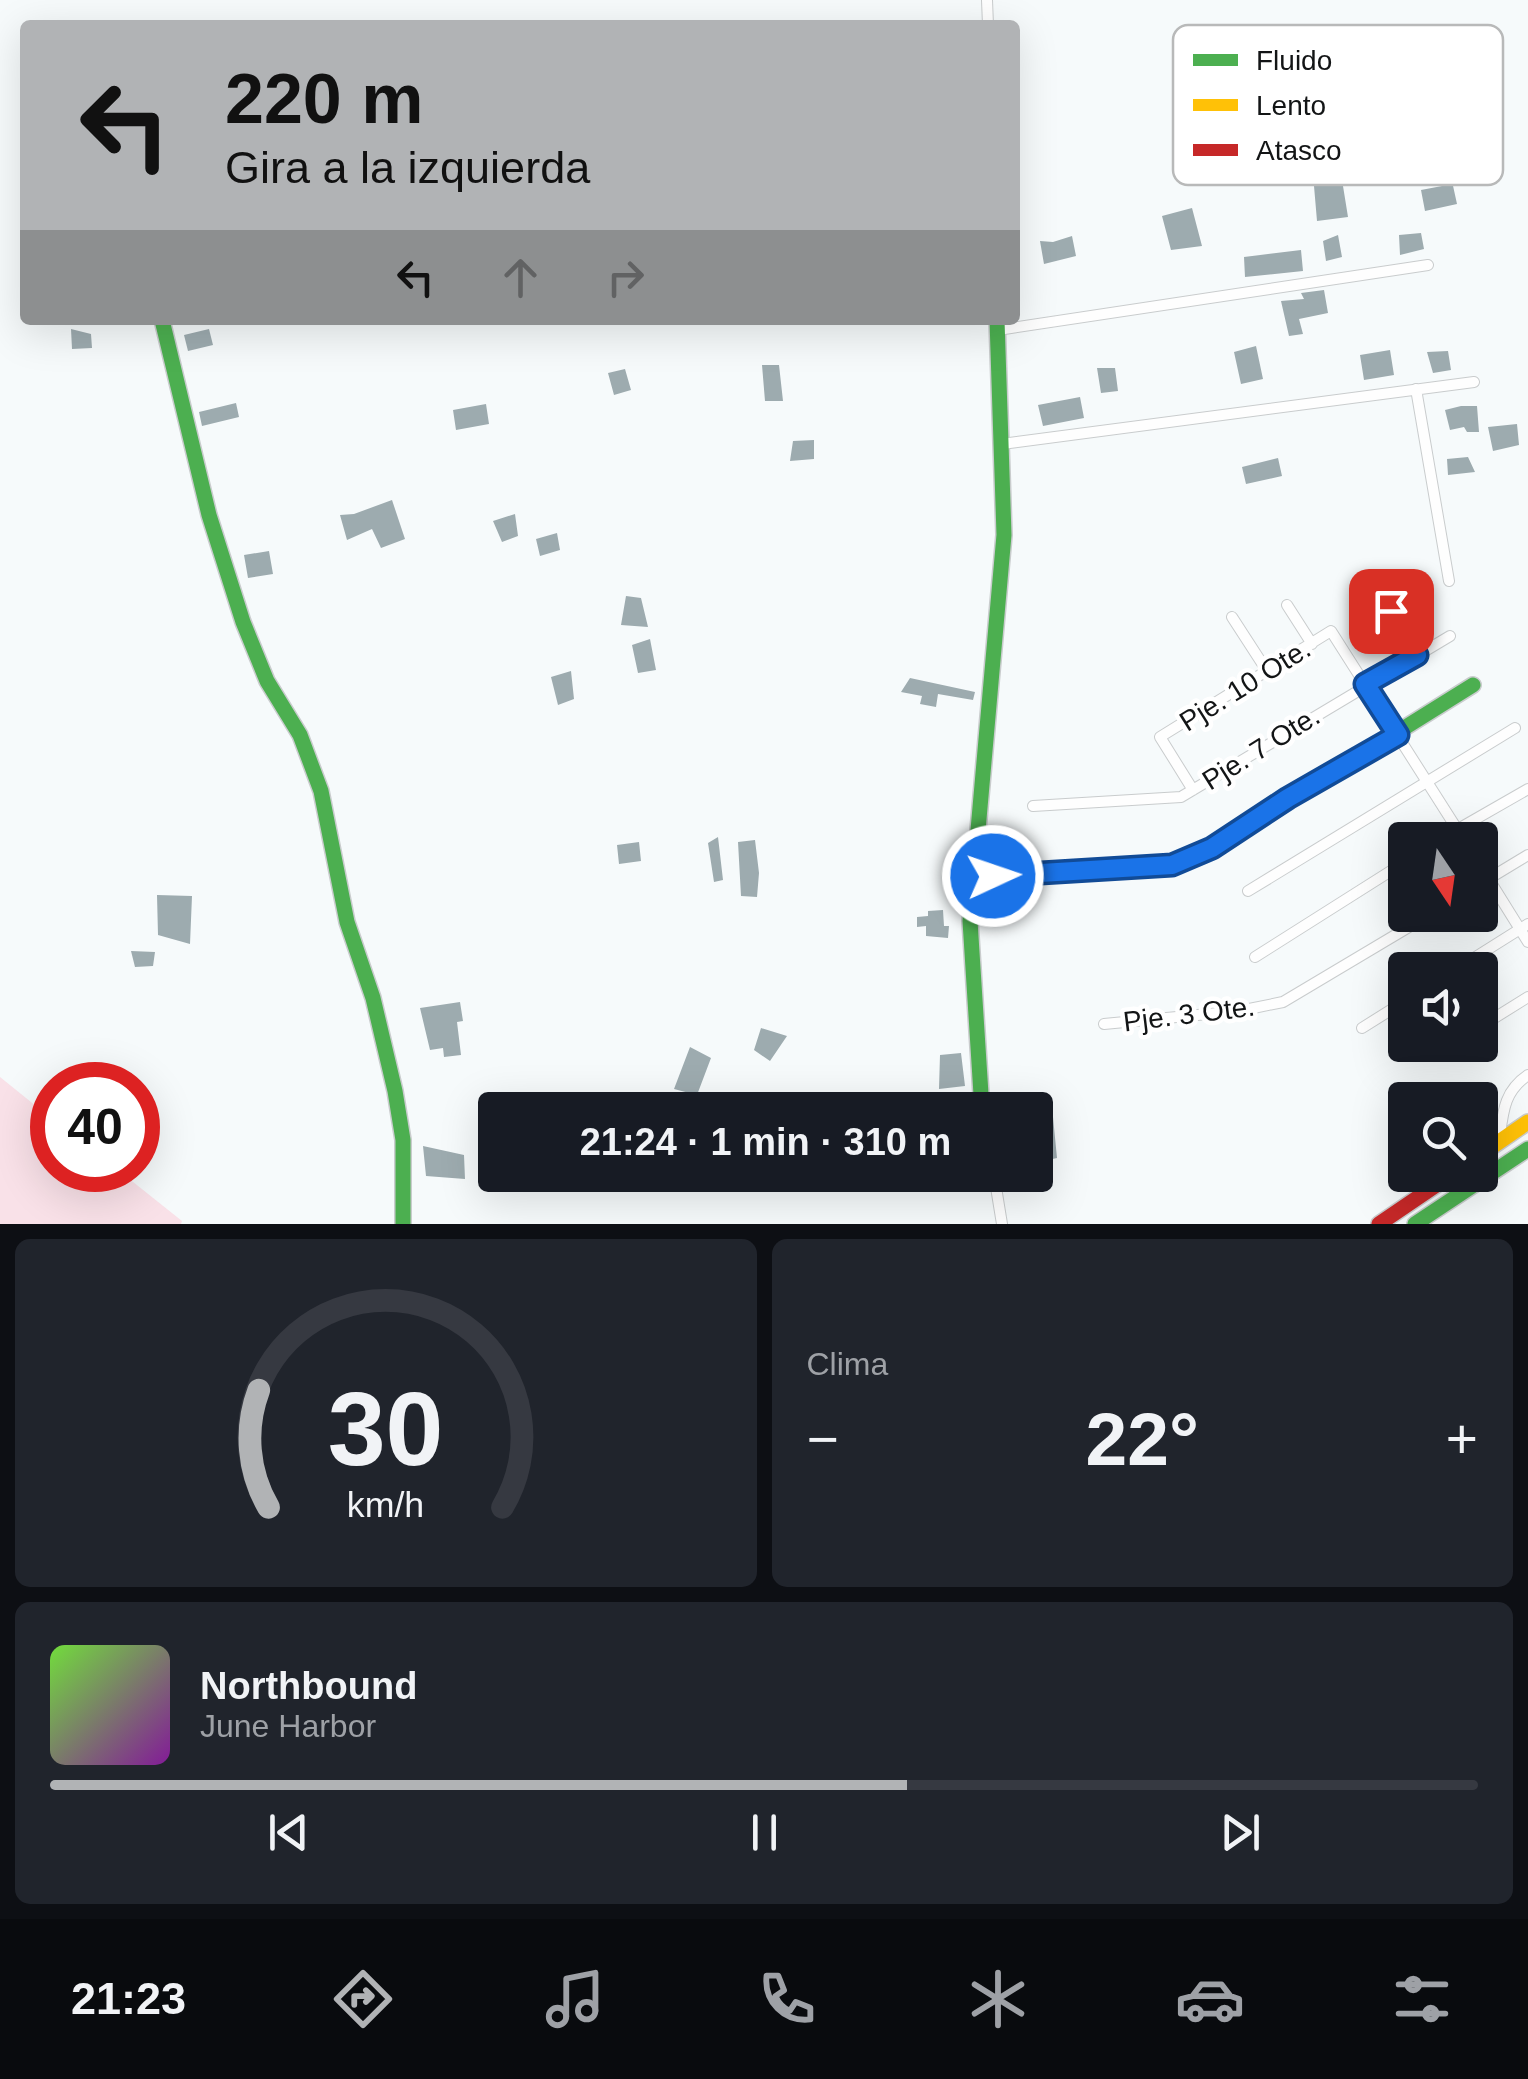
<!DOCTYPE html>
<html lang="es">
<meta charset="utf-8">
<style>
body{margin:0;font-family:Helvetica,sans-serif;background:#20242c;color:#f1f3f6;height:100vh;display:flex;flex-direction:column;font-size:38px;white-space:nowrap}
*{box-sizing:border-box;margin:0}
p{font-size:32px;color:#9ea1a6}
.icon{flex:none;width:55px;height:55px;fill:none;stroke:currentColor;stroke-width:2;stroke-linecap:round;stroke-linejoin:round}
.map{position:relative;height:1224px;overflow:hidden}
.details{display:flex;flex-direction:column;gap:15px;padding:15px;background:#0d0f14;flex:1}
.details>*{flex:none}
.guide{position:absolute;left:20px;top:20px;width:1000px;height:305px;border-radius:10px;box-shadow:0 10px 40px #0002;background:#b1b3b5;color:#111;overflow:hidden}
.needle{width:65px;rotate:167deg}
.tools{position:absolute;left:1388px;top:822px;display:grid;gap:20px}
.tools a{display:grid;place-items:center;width:110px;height:110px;border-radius:10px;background:#171b24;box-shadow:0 10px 40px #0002;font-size:50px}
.speed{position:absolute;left:30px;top:1062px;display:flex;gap:20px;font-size:50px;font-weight:700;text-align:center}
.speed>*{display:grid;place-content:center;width:130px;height:130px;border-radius:50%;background:#171b24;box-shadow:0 10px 40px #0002;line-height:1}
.speed .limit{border:15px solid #d22;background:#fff;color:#111}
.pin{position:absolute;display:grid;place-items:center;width:85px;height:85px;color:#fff;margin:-42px;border-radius:20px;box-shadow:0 5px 15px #0006}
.me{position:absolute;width:110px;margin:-55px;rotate:87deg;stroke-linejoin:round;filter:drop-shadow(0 0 8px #0008)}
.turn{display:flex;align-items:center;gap:35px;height:210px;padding:0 40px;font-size:45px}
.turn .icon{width:130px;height:130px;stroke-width:2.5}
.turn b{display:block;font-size:70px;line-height:85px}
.lanes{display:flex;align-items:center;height:95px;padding:0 40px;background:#0003;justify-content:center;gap:50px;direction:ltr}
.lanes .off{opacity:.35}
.big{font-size:75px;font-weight:700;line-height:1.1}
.details .widget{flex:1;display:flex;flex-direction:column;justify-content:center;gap:15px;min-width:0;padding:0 35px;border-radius:15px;background:#20242c}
.details .dial{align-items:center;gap:0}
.dial svg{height:260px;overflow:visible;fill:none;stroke:#363941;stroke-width:7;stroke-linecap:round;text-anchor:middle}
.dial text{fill:#f1f3f6;stroke:none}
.song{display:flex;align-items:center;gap:30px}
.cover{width:120px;height:120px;border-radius:15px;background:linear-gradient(135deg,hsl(100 70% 55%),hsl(290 70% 35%))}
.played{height:10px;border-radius:5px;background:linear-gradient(90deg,#b1b3b5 60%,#363941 60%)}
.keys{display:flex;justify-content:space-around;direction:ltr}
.heat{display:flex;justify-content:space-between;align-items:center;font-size:55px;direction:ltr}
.details .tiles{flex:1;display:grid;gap:15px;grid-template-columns:1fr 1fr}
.widget:last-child{grid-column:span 2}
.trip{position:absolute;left:478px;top:1092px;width:575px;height:100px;border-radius:10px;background:#171b24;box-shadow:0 10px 40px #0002;font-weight:700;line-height:100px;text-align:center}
.dock{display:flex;height:160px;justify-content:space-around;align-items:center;background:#090b0e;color:#9ea1a6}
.dock .icon{width:70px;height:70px}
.dock .current{color:#b1b3b5}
.dock b{font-size:45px;color:#f1f3f6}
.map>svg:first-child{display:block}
.green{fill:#f9e1e8}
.building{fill:#9dabaf}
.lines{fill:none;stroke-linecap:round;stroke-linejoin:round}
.street-casing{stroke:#c9cccd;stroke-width:12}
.fast-casing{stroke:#c9cccd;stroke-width:18}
.slow-casing{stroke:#c9cccd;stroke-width:18}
.jam-casing{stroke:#c9cccd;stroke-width:18}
.street{stroke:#fefefe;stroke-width:10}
.fast{stroke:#4caf50;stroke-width:15}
.slow{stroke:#ffc107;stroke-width:15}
.jam{stroke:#c62828;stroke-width:15}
.route-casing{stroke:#114b97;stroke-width:25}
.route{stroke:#1a73e8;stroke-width:18}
.labels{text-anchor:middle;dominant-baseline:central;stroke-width:9;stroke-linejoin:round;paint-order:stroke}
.street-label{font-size:28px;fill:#131516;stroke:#fff}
.key{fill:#fff;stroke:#b8b9b9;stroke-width:2.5}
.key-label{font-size:28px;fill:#131516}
</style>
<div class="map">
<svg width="1528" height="1224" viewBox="0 0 1528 1224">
<rect width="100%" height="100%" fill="#f6fafb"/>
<path class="green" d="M0 1077 52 1119V1170H118L182 1221 181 1224H0Z"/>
<path class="building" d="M1450 172 1457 204 1425 211 1421 190 1442 186 1440 174Z
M1314 186H1343L1348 217 1317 221Z
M1192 208 1202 246 1171 250 1162 216Z
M1421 233 1424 249 1400 255 1399 235Z
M1338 235 1342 257 1326 261 1323 241Z
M1072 236 1076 256 1044 264 1040 241 1053 242Z
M1301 250 1303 271 1245 277 1244 257Z
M1324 290 1328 313 1299 319 1303 334 1289 336 1281 301 1304 299 1301 293Z
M71 329 91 334 92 348 72 349Z
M209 329 213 345 188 351 184 335Z
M1256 346 1263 379 1241 384 1234 352Z
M1390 350 1394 375 1364 380 1360 355Z
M1448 351 1451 370 1433 373 1427 352Z
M762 365H779L783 401H765Z
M1097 368H1115L1118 391 1101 393Z
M625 369 631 390 614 395 608 373Z
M1080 397 1084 418 1043 426 1038 405Z
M236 403 239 417 202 426 199 412Z
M486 404 489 424 456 430 453 410Z
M1461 406H1477L1479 432H1467L1464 427 1450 430 1445 410Z
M1517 424 1519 445 1493 451 1488 427Z
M814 440V459L790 461 793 441Z
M1468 457 1475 472 1448 475 1447 459Z
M1278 458 1282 476 1246 484 1242 467Z
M392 500 405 539 381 548 372 529 347 540 340 515 354 514Z
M515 514 518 536 502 542 493 521Z
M557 533 560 550 540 556 536 539Z
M269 551 273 574 248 578 244 555Z
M626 596 641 598 648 627 621 625Z
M650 639 656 670 638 673 632 645Z
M571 671 574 699 558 705 551 677Z
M910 678 975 692 973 700 938 694 936 707 920 704 922 696 901 692Z
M718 837 723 880 714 882 708 843Z
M755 840 759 873 757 897 741 896 738 842Z
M639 842 641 861 619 864 617 845Z
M157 895 192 896 190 944 158 935Z
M943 910 944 926H949L948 938 926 936V926L917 927V917L928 916V911Z
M131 951 155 952 153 966 135 967Z
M460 1002 463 1021 457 1022 461 1055 444 1057 443 1048 430 1050 420 1008Z
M761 1028 787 1036 770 1061 754 1050Z
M690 1047 711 1058 697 1095 674 1089Z
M961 1053 965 1086 939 1089 940 1055Z
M1035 1117H1053L1057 1158 1035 1163Z
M423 1146 464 1155 465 1179 426 1176Z"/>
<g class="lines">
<g class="street-casing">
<path id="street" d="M987 0 988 25
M998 330 1428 265
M1416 389 1449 581
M1002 444 1474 382
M1287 605 1312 644
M1391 611 1417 655
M1232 617 1267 671
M1193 790 1160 737 1331 631 1464 840
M1033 806 1181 797 1450 636
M1439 840 1528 789
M1480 865 1528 942
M1480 884 1528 855
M1248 891 1515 728
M1255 957 1405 862
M1455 970 1528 924
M1104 1024 1239 1011 1283 1002 1429 915
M1480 1027 1528 997
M1362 1028 1405 1001
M1499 1142C1503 1113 1503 1092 1528 1075
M994 1175 1002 1224"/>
</g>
<g class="fast-casing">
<path id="fast" d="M162 320 209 515 243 622 267 681 300 735 321 791 347 922 373 998 395 1091 403 1140V1224
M993 875 1172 865 1212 848 1473 685
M982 1110 970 921 1004 535 997 320
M1415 1224 1528 1149"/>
</g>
<g class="slow-casing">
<path id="slow" d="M1480 1155 1528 1122"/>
</g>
<g class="jam-casing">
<path id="jam" d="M1379 1224 1451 1175"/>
</g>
<use href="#street" class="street"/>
<use href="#fast" class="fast"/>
<use href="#slow" class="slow"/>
<use href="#jam" class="jam"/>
</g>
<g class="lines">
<g class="route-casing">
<path id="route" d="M993 876 1172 865 1212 848 1288 798 1398 735 1365 684 1417 655 1391 611"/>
</g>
<use href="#route" class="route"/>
</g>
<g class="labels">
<g class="street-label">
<text transform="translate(1245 685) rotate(-32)">Pje. 10 Ote.</text>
<text transform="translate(1261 748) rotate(-32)">Pje. 7 Ote.</text>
<text transform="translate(1189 1014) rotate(-7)">Pje. 3 Ote.</text>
</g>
</g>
<rect x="1173" y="25" width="330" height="160" rx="15" class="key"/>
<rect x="1193" y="54" width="45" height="12" fill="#4caf50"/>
<rect x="1193" y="99" width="45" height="12" fill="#ffc107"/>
<rect x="1193" y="144" width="45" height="12" fill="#c62828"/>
<g class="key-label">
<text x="1256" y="70">Fluido</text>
<text x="1256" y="115">Lento</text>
<text x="1256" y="160">Atasco</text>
</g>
</svg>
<div class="tools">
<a><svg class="needle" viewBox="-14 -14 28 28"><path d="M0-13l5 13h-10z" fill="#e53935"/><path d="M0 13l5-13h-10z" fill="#9ea1a6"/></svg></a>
<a><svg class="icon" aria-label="sound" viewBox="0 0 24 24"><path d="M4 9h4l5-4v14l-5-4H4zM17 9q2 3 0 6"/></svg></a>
<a><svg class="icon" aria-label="search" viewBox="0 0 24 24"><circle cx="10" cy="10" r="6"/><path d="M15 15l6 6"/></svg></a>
</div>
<div class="speed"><div class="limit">40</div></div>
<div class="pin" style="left:1391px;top:611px;background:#d93025"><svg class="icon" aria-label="arrive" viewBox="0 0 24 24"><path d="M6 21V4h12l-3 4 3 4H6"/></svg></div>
<svg class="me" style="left:993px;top:876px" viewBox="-20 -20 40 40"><circle r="17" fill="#1a73e8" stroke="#fff" stroke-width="3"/><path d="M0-11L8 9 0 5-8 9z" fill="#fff"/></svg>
<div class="trip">21:24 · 1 min · 310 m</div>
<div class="guide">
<div class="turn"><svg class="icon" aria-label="left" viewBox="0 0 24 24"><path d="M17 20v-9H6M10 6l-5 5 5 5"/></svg><div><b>220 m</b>Gira a la izquierda</div></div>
<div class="lanes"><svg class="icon" aria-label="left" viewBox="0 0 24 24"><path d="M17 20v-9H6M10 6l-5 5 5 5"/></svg><svg class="icon off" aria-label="ahead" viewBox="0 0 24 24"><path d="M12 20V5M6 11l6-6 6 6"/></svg><svg class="icon off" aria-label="right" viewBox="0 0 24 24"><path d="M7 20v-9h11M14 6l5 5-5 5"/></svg></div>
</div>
</div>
<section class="details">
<div class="tiles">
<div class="widget dial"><svg viewBox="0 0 100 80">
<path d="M14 69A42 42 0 1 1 86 69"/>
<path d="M14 69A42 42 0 0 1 11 33" stroke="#b1b3b5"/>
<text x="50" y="56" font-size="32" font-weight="700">30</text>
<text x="50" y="72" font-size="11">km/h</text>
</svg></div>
<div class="widget"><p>Clima</p>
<div class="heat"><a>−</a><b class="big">22°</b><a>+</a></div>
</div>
<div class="widget">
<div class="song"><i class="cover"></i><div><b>Northbound</b><p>June Harbor</p></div></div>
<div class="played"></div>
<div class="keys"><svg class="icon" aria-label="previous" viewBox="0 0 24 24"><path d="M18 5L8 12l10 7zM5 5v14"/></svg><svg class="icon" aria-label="pause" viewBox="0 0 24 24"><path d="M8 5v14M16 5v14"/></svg><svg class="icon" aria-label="next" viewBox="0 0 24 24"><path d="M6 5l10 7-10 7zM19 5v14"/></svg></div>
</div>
</div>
</section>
<nav class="dock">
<b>21:23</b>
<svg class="icon current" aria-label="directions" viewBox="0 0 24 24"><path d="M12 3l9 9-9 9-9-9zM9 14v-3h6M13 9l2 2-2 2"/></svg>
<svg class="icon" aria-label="music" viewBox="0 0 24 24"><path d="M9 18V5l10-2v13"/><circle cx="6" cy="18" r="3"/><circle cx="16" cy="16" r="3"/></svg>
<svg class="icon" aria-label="phone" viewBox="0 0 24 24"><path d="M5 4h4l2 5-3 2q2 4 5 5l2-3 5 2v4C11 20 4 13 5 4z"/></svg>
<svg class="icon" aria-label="climate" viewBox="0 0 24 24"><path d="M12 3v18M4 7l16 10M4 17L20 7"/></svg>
<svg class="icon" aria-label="car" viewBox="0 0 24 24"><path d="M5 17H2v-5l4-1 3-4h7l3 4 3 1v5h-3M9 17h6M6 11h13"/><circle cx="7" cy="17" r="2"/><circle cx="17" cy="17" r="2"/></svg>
<svg class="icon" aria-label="filters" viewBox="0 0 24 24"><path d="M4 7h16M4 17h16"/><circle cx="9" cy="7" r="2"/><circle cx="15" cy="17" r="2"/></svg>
</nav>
